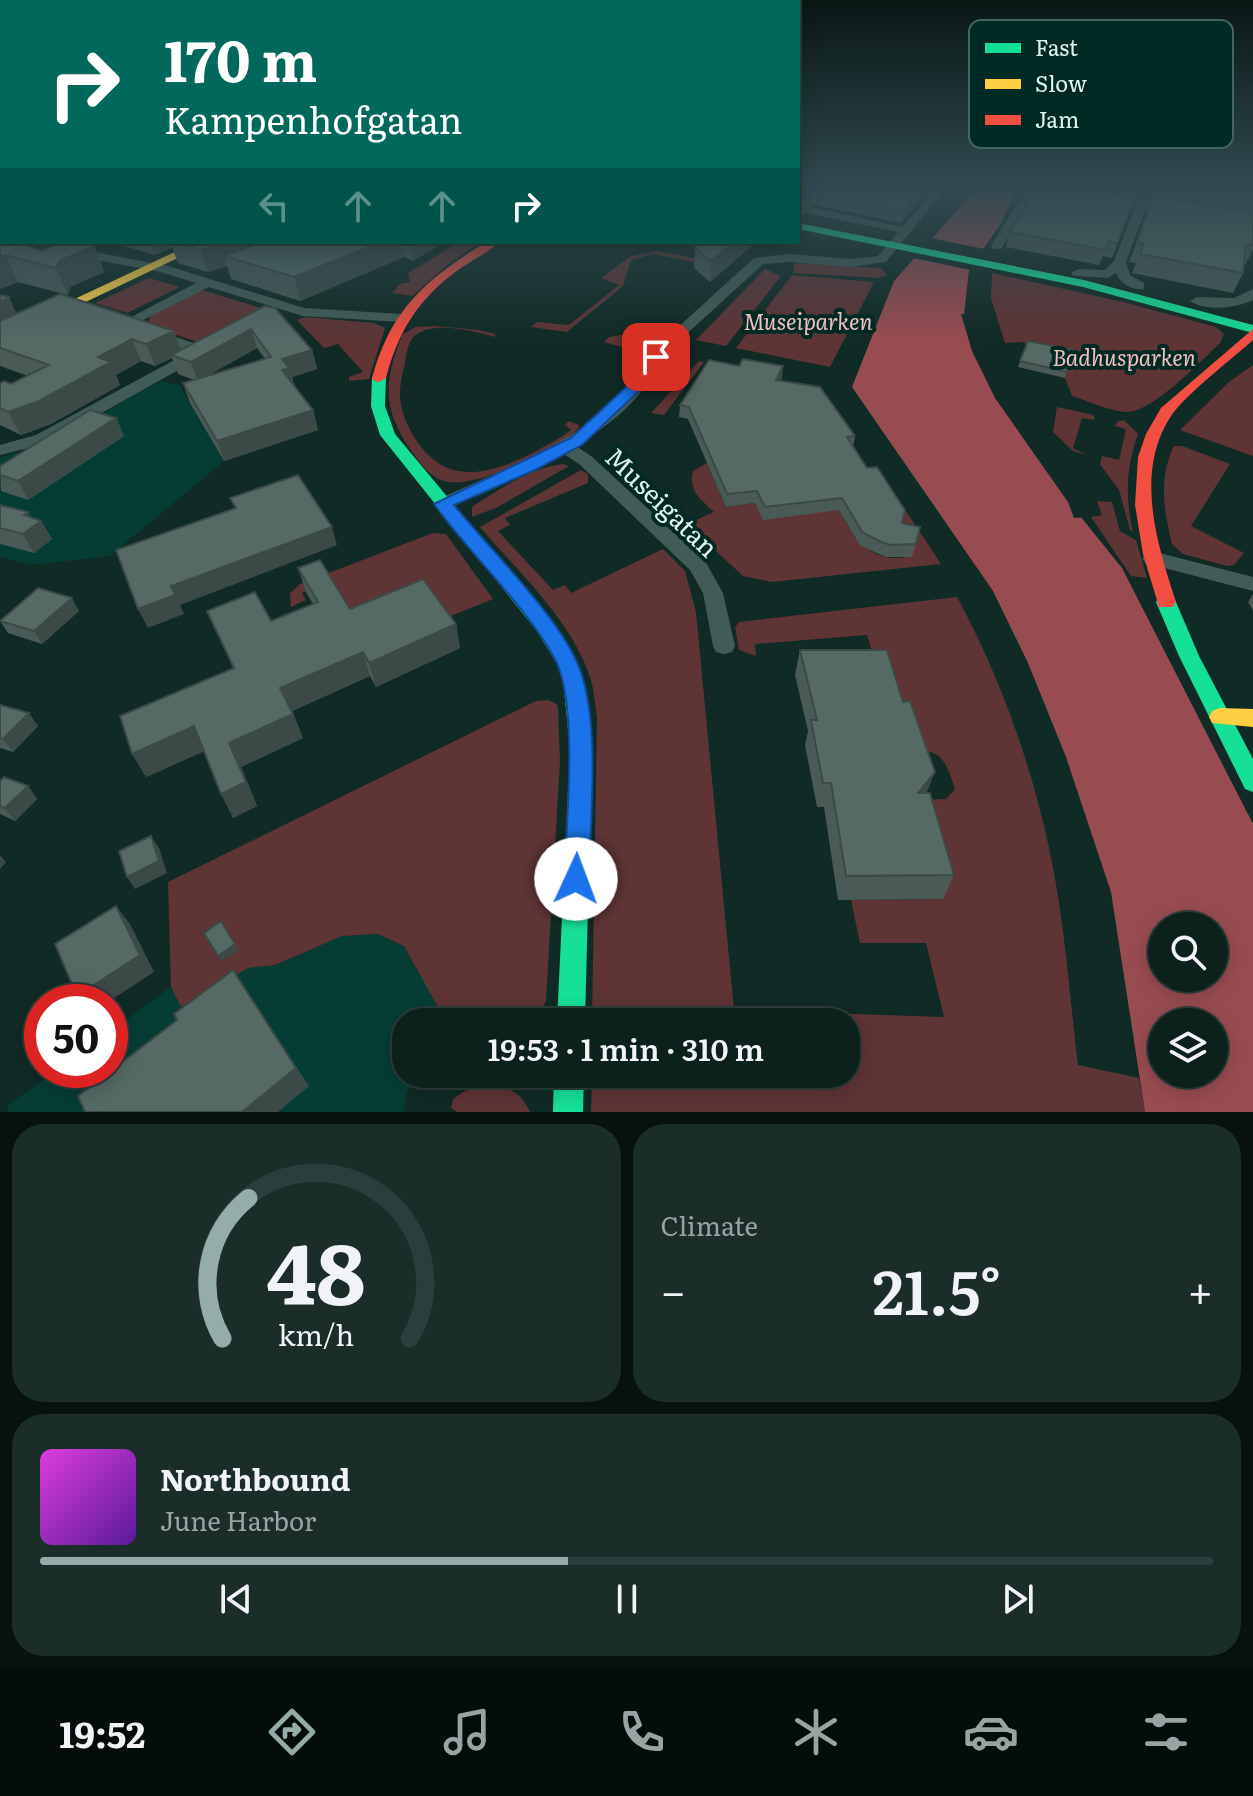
<!DOCTYPE html>
<meta charset="utf-8">
<style>
body{margin:0;font-family:Literata,serif;background:#1a2d29;color:#f1f3f6;height:100vh;display:flex;flex-direction:column;font-size:30px;white-space:nowrap}
*{box-sizing:border-box;margin:0}
p{font-size:26px;color:#9aa3a3}
.icon{flex:none;width:44px;height:44px;fill:none;stroke:currentColor;stroke-width:2;stroke-linecap:round;stroke-linejoin:round}
.map{position:relative;height:1112px;overflow:hidden}
.details{display:flex;flex-direction:column;gap:12px;padding:12px;background:#07120f;flex:1}
.details>*{flex:none}
.banner{position:absolute;left:0px;top:0px;width:800px;height:244px;box-shadow:0 4px 20px #0003,0 0 0 2px #2c3e3b;background:#00695c;color:#fff;overflow:hidden}
.tools{position:absolute;left:1148px;top:912px;display:grid;gap:16px}
.tools a{display:grid;place-items:center;width:80px;height:80px;border-radius:50%;background:#0c201c;box-shadow:0 4px 20px #0003,0 0 0 2px #2c3e3b;font-size:40px}
.speed{position:absolute;left:24px;top:984px;display:flex;gap:16px;font-size:40px;font-weight:700;text-align:center}
.speed>*{display:grid;place-content:center;width:104px;height:104px;border-radius:50%;background:#0c201c;box-shadow:0 4px 20px #0003,0 0 0 2px #2c3e3b;line-height:1}
.speed .limit{border:12px solid #d22;background:#fff;color:#111}
.pin{position:absolute;display:grid;place-items:center;width:68px;height:68px;color:#fff;margin:-34px;border-radius:16px;box-shadow:0 4px 12px #0006}
.me{position:absolute;width:88px;margin:-44px;rotate:2deg;stroke-linejoin:round;filter:drop-shadow(0 0 6px #0008)}
.turn{display:flex;align-items:center;gap:28px;height:168px;padding:0 32px;font-size:36px}
.turn .icon{width:104px;height:104px;stroke-width:2.5}
.turn b{display:block;font-size:56px;line-height:68px}
.lanes{display:flex;align-items:center;height:76px;padding:0 32px;background:#0003;justify-content:center;gap:40px;direction:ltr}
.lanes .off{opacity:.35}
.big{font-size:60px;font-weight:600;line-height:1.1}
.details .widget{flex:1;display:flex;flex-direction:column;justify-content:center;gap:12px;min-width:0;padding:0 28px;border-radius:32px;background:#1a2d29}
.details .dial{align-items:center;gap:0}
.dial svg{height:208px;overflow:visible;fill:none;stroke:#2c3e3b;stroke-width:7;stroke-linecap:round;text-anchor:middle}
.dial text{fill:#f1f3f6;stroke:none}
.song{display:flex;align-items:center;gap:24px}
.cover{width:96px;height:96px;border-radius:12px;background:linear-gradient(135deg,hsl(300 70% 55%),hsl(270 70% 35%))}
.played{height:8px;border-radius:4px;background:linear-gradient(90deg,#95ada8 45%,#2c3e3b 45%)}
.keys{display:flex;justify-content:space-around;direction:ltr}
.heat{display:flex;justify-content:space-between;align-items:center;font-size:44px;direction:ltr}
.details .tiles{flex:1;display:grid;gap:12px;grid-template-columns:1fr 1fr}
.widget:last-child{grid-column:span 2}
.trip{position:absolute;left:392px;top:1008px;width:468px;height:80px;border-radius:32px;background:#0c201c;box-shadow:0 4px 20px #0003,0 0 0 2px #2c3e3b;font-weight:600;line-height:80px;text-align:center}
.tab-bar{display:flex;height:128px;justify-content:space-around;align-items:center;background:#050d0b;color:#9aa3a3}
.tab-bar .icon{width:56px;height:56px}
.tab-bar .current{color:#95ada8}
.tab-bar b{font-size:36px;color:#f1f3f6}
.map>svg:first-child{display:block}
.built{fill:#053d35}
.green{fill:#5e3435}
.water{fill:#984c51;fill-rule:evenodd}
.pier{fill:#102a25}
.lines{fill:none;stroke-linecap:round;stroke-linejoin:round}
.street{fill:#415c57;fill-rule:evenodd}
.fast{fill:#16e098;fill-rule:evenodd}
.slow{fill:#ffcf43;fill-rule:evenodd}
.jam{fill:#f24e42;fill-rule:evenodd}
.wall{fill:#495a57;fill-rule:evenodd}
.shaded-wall{fill:#3c4a47}
.building{fill:#556965;stroke:#3c4a47;stroke-width:2}
.route{fill:#1a73e8;stroke:#114b97;stroke-width:2}
.labels{text-anchor:middle;dominant-baseline:central;stroke-width:8;stroke-linejoin:round;paint-order:stroke}
.far-park-label{font-size:22px;font-style:italic;fill:#f1bfc0;stroke:#002a23}
.street-label{font-size:26px;fill:#ddf3ee;stroke:#002a23}
.key{fill:#002a23;stroke:#426660;stroke-width:2}
.key-label{font-size:22px;fill:#ddf3ee}
</style>
<div class="map">
<svg width="1253" height="1112" viewBox="0 0 1253 1112">
<rect width="100%" height="100%" fill="#102a25"/>
<path class="built" d="M160 381 180 385 224 461 110 556 31 565 0 557V457L44 446Z
M378 934 404 946 446 1022H406V1074H418L407 1092 404 1112H8L7 1106 57 1070H110V1031L171 987 181 1007 248 968 275 965 342 936Z"/>
<path class="green" d="M459 242H480L447 265 412 296 392 293 400 284 410 282 408 273Z
M656 251 699 259 695 262 653 254 631 260 623 286 567 332 531 327 537 322 569 325 619 285 601 278 631 256Z
M794 263 881 268 887 275 879 278 793 273Z
M765 269 781 276 726 346 696 340Z
M992 273 1123 302 1216 327 1224 334 1220 343C1201 361 1152 413 1126 412 1109 411 1088 401 1072 396L1065 378 1071 357 1026 346 1024 342 1005 343 991 298Z
M792 275 874 282 830 367 736 348Z
M149 278 180 287 127 313 95 303Z
M202 290 264 309 201 343 147 325 150 316Z
M306 317 374 323 385 328 369 379 349 381V377L363 372 338 344 324 348 297 320Z
M435 326 479 330 495 334V337C475 331 436 321 417 334 408 340 407 352 405 362 403 372 399 387 400 398 403 427 427 466 458 471 492 477 532 454 561 437L571 430 565 425 568 421 579 425 578 429C553 451 480 487 448 482 432 479 424 468 415 456 383 412 382 386 402 335L415 327Z
M653 330 656 332 639 352 604 342 609 337Z
M699 361 704 362 664 415 651 413Z
M1253 365V456L1180 430 1229 382Z
M1057 407 1094 415V420L1082 418 1073 448 1087 455 1073 451 1053 432Z
M1124 420 1138 434C1126 468 1125 497 1133 532L1130 530 1119 490 1100 464 1102 456 1119 460 1126 429 1115 426 1117 422Z
M1174 446H1182L1230 464 1191 526 1244 553 1234 565 1227 566 1183 554 1172 544C1164 511 1158 478 1174 446Z
M707 463 726 507 755 503 763 519 838 508C854 536 869 564 906 557L858 476 881 473 941 564 772 582 743 576 687 524 714 512C701 500 688 491 693 471Z
M563 464 569 466 496 508 472 517V507C497 490 533 467 563 464Z
M581 470 588 474V483L505 518 510 525 498 531 553 590 565 585 571 593 663 549 685 571 696 612 734 1010 944 1017 926 943H860L851 900 943 899 915 800 946 799 955 789C943 753 940 749 901 750L867 635 755 644 756 656 739 650 735 627 739 622 957 597C1006 687 1042 794 1058 896 1067 952 1071 1009 1078 1065L1139 1078 1145 1112H591L592 1074H846V1022H592L597 717C595 705 594 691 591 680 572 620 519 573 480 527Z
M1097 501 1112 502 1120 531 1136 540 1147 578 1131 576 1091 517 1102 515Z
M433 533 446 534 493 599 446 618 359 628 329 581 302 593 306 600 291 607 290 593 300 584Z
M548 700 557 704 558 709 560 761 546 1001 535 1022H446L404 946 378 934 342 936 275 965 248 968 181 1007 171 987 168 882 536 701Z
M486 1085C508 1087 521 1091 530 1112H457L451 1108 453 1099 465 1091Z"/>
<path class="water" d="M978 187H1018L1001 223 969 270 964 315 998 398 1068 501 1122 568 1253 824V1112H1145L1111 892 1066 757 1028 663 993 591 852 387 894 281ZM1162 926H1214V978H1162ZM1162 1022H1214V1074H1162Z"/>
<path class="pier" d="M930 238 985 249 971 270 913 258Z
M961 314 968 315 978 349 1001 396 1086 517 1074 518 1068 502 995 398 972 351Z"/>
<g class="lines">
<path class="street" d="M820 187H831L811 207 902 227 936 187H947L886 262 852 267 790 262 763 264 654 364C647 399 604 428 576 446L591 456 705 561 723 593 735 646 732 652 724 654 716 652 713 646 703 593 690 570 579 464 564 454 450 508H436L434 504 436 500 533 457 577 431 630 383 642 360 754 258 790 254 852 259 878 256 898 232 806 213 798 217V205Z
M1028 187H1038L1001 249H993L991 246Z
M1143 187H1153L1147 205 1180 213 1174 216 1145 211 1126 262 1130 275 1144 283V289C1133 291 1119 283 1116 273L1108 278 1073 276 1071 273 1078 269 1105 270 1114 261 1134 209 1103 203V199L1136 203Z
M74 248 168 266 304 308 401 314 408 318 401 322 303 316 209 287 137 323 207 348V354L48 443 0 455V445L36 435 189 352 118 324 196 283 161 272 70 255 68 252Z
M1253 289V300C1236 308 1206 312 1190 301L1197 297 1234 298Z
M1152 551 1253 577V591L1145 563 1142 558Z"/>
<path class="fast" d="M0 201H2L0 208Z
M798 223 1084 280 1253 325V333L1083 287 798 229Z
M379 374 386 378 385 406 395 434 550 620 573 655 583 680 592 749 585 1022H557L570 749 563 680 556 662 536 630 380 435 371 406 372 378Z
M1166 595 1173 597 1176 602 1199 656 1253 759V792L1245 789 1179 656 1156 602 1159 597Z
M554 1074H584L583 1112H553Z"/>
<path class="slow" d="M196 242H211L0 343V334Z
M1220 708 1253 709V727L1212 723 1209 717 1212 711Z"/>
<path class="jam" d="M486 242H500C487 253 471 261 458 270 418 299 398 332 386 378L379 382 374 381 372 378C391 308 427 279 486 242Z
M1253 329V340C1232 359 1185 395 1171 416 1134 472 1157 544 1176 602L1173 607H1159L1143 554 1135 505 1138 457 1146 434 1161 408Z"/>
</g>
<path class="wall" d="M1038 187H1140L1112 258 1103 256 1099 265 1006 247 1010 232Z
M1155 187H1253V249L1245 265H1244L1243 273 1233 293 1132 273 1136 263 1129 262 1152 202 1156 188Z
M819 192 923 197 901 223 817 205Z
M0 239 42 251 94 246 104 272 70 287 68 295 18 282 0 289Z
M110 242H444L413 261 404 257 300 301 231 279 227 266 208 272 178 263 172 247 155 255Z
M700 242H756L710 282 694 268 695 248 700 244Z
M0 295 17 313 174 331 181 350 265 306 312 350 317 369 292 377 294 387 313 410 318 430 224 461 190 403 183 383 194 380 178 374 172 358 155 366 141 361 116 375 120 385 51 424 21 435 0 425V383L11 384 28 376 0 366ZM257 348 265 359 207 376Z
M1028 341 1074 350 1065 378 1018 367Z
M782 378 780 381 855 436 853 447 902 523 920 527 912 557H886L876 553 860 545 839 510 763 520 755 503 726 507 688 419 679 417 680 405Z
M116 418 124 436 28 500 1 491 0 466Z
M0 505 28 512 31 518 41 521 52 539 34 553 0 544Z
M298 568 350 609 456 624 460 648 376 687 370 676 292 711 303 738 241 767 257 806 233 818 204 751 146 777 233 668 207 611 271 621 313 604 306 592Z
M1253 594V611L1248 602Z
M79 611 42 644 8 633 0 621Z
M800 650 927 793 954 875 943 899 838 900 824 807H817L805 745 808 731 795 675Z
M0 705 38 726 13 752 0 748Z
M0 781 28 786 37 799 15 821 0 814Z"/>
<path class="shaded-wall" d="M803 187H817L798 203V191Z
M924 187H925L923 197 901 223 904 210Z
M150 242H170L172 247 155 255Z
M223 242H292L224 256 227 266 208 272 201 250Z
M381 242H401L404 257 300 301 294 277Z
M410 242H444L413 261Z
M734 242H756L710 282 711 261Z
M94 246 104 272 70 287 68 295 56 268 59 261Z
M5 255 18 282 0 289V257Z
M9 297 19 319 0 328V302Z
M251 329 257 348 198 381 191 362Z
M174 331 182 353 171 355 172 358 155 366 146 344Z
M132 339 141 361 116 375 120 385 51 424 21 435 8 412 98 357Z
M312 350 317 369 292 377 295 388 282 370V359Z
M783 366 782 378 774 392 776 380Z
M313 410 318 430 224 461 217 441Z
M116 418 124 436 28 500 18 481Z
M28 512 35 525 41 521 52 539 34 553 23 534 24 515Z
M332 527 337 545 180 605 184 614 148 628 138 609 171 586Z
M72 598 79 611 42 644 34 631Z
M456 624 460 648 376 687 369 663Z
M363 652 370 676 290 712 280 688Z
M29 713 38 726 13 752 3 739Z
M293 714 303 738 241 767 257 806 233 818 221 794 229 743Z
M194 726 207 750 146 777 132 754Z
M935 772 925 797 918 793Z
M28 786 37 799 15 821 5 808Z
M151 836 159 848 167 873 135 889 127 877Z
M0 855 6 862 0 869Z
M116 906 130 924 154 972 108 1002H83L77 996Z
M235 944 239 950 222 961 218 956Z
M233 970 309 1086 278 1112H242Z"/>
<path class="building" d="M824 187H924L904 210 819 192Z
M1038 187H1072L1135 197 1117 243 1109 242 1105 250 1010 232Z
M1157 187H1253V203L1156 188Z
M1154 196 1253 213V246L1246 244 1243 273 1140 254 1143 244 1137 242Z
M2 238V242H16L42 251 64 242H81L94 246 59 261 56 268 5 255 0 257V239Z
M175 242H223L201 250Z
M263 242H381L294 277 224 256Z
M702 242H734L711 261 695 248Z
M60 294 174 331 146 344 132 339 98 357 111 362 39 401 8 412 0 408V383L4 381 11 384 49 365 0 348V321Z
M0 295 9 297 0 302Z
M265 306 275 308 312 350 282 359 289 368 282 370 313 410 217 441 183 383 271 357 251 329 191 362 171 355Z
M1028 341 1074 350 1067 372 1020 361Z
M743 359 783 366 776 380 820 387 855 436 847 437 867 468 877 467 905 510 902 523 920 527 916 544 890 545 879 541 862 532 842 498 765 507 757 491 727 494 689 407 680 405 709 360 739 366Z
M90 410 116 418 18 481 0 475V466Z
M298 475 332 527 171 586 175 595 138 609 116 550 236 508 230 498Z
M0 505 28 512 24 515 41 521 23 534 0 528Z
M320 560 350 609 423 579 456 624 369 663 363 652 280 688 293 714 229 743 246 782 221 794 194 726 132 754 120 716 234 668 207 611 255 592 271 621 318 602 298 568Z
M38 588 72 598 34 631 0 621Z
M800 650H887L903 702 910 701 935 772 918 793H930L954 875 846 876 831 783H823L811 720H817Z
M0 705 29 713 3 739 0 738Z
M4 777 28 786 5 808 0 806V781Z
M151 836 159 861 127 877 119 851Z
M116 906 140 955 77 996 55 944Z
M221 921 235 944 218 956 204 933Z
M233 970 296 1068 242 1112H85L78 1096 177 1020 174 1014Z"/>
<linearGradient id="sky" x2="0" y2="1"><stop stop-color="#091714"/><stop offset="0.55" stop-color="#314a51"/><stop offset="1" stop-color="#314a51" stop-opacity="0"/></linearGradient>
<rect width="1253" height="342" fill="url(#sky)"/>
<path class="route" d="M656 352 662 357 653 365 644 386 582 445 535 470 454 505C489 548 553 611 576 660 602 715 590 817 589 879L585 887 576 891 567 887 564 879C566 826 579 705 555 659 523 602 472 557 434 504L571 438 633 381 642 360Z"/>
<g class="labels">
<g class="far-park-label">
<text x="808" y="320">Museiparken</text>
<text x="1124" y="356">Badhusparken</text>
</g>
<g class="street-label">
<text transform="translate(663 501) rotate(44)">Museigatan</text>
</g>
</g>
<rect x="969" y="20" width="264" height="128" rx="12" class="key"/>
<rect x="985" y="43" width="36" height="10" fill="#16e098"/>
<rect x="985" y="79" width="36" height="10" fill="#ffcf43"/>
<rect x="985" y="115" width="36" height="10" fill="#f24e42"/>
<g class="key-label">
<text x="1035" y="56">Fast</text>
<text x="1035" y="92">Slow</text>
<text x="1035" y="128">Jam</text>
</g>
</svg>
<div class="tools">
<a><svg class="icon" aria-label="search" viewBox="0 0 24 24"><circle cx="10" cy="10" r="6"/><path d="M15 15l6 6"/></svg></a>
<a><svg class="icon" aria-label="layers" viewBox="0 0 24 24"><path d="M12 4l9 5-9 5-9-5zM3 14l9 5 9-5"/></svg></a>
</div>
<div class="speed"><div class="limit">50</div></div>
<div class="pin" style="left:656px;top:357px;background:#d93025"><svg class="icon" aria-label="arrive" viewBox="0 0 24 24"><path d="M6 21V4h12l-3 4 3 4H6"/></svg></div>
<svg class="me" style="left:576px;top:879px" viewBox="-20 -20 40 40"><circle r="19" fill="#fff"/><path d="M0-13L10 11 0 6-10 11z" fill="#1a73e8"/></svg>
<div class="trip">19:53 · 1 min · 310 m</div>
<div class="banner">
<div class="turn"><svg class="icon" aria-label="right" viewBox="0 0 24 24"><path d="M7 20v-9h11M14 6l5 5-5 5"/></svg><div><b>170 m</b>Kampenhofgatan</div></div>
<div class="lanes"><svg class="icon off" aria-label="left" viewBox="0 0 24 24"><path d="M17 20v-9H6M10 6l-5 5 5 5"/></svg><svg class="icon off" aria-label="ahead" viewBox="0 0 24 24"><path d="M12 20V5M6 11l6-6 6 6"/></svg><svg class="icon off" aria-label="ahead" viewBox="0 0 24 24"><path d="M12 20V5M6 11l6-6 6 6"/></svg><svg class="icon" aria-label="right" viewBox="0 0 24 24"><path d="M7 20v-9h11M14 6l5 5-5 5"/></svg></div>
</div>
</div>
<section class="details">
<div class="tiles">
<div class="widget dial"><svg viewBox="0 0 100 80">
<path d="M14 69A42 42 0 1 1 86 69"/>
<path d="M14 69A42 42 0 0 1 24 15" stroke="#95ada8"/>
<text x="50" y="56" font-size="32" font-weight="700">48</text>
<text x="50" y="72" font-size="11">km/h</text>
</svg></div>
<div class="widget"><p>Climate</p>
<div class="heat"><a>−</a><b class="big">21.5°</b><a>+</a></div>
</div>
<div class="widget">
<div class="song"><i class="cover"></i><div><b>Northbound</b><p>June Harbor</p></div></div>
<div class="played"></div>
<div class="keys"><svg class="icon" aria-label="previous" viewBox="0 0 24 24"><path d="M18 5L8 12l10 7zM5 5v14"/></svg><svg class="icon" aria-label="pause" viewBox="0 0 24 24"><path d="M8 5v14M16 5v14"/></svg><svg class="icon" aria-label="next" viewBox="0 0 24 24"><path d="M6 5l10 7-10 7zM19 5v14"/></svg></div>
</div>
</div>
</section>
<nav class="tab-bar">
<b>19:52</b>
<svg class="icon current" aria-label="directions" viewBox="0 0 24 24"><path d="M12 3l9 9-9 9-9-9zM9 14v-3h6M13 9l2 2-2 2"/></svg>
<svg class="icon" aria-label="music" viewBox="0 0 24 24"><path d="M9 18V5l10-2v13"/><circle cx="6" cy="18" r="3"/><circle cx="16" cy="16" r="3"/></svg>
<svg class="icon" aria-label="phone" viewBox="0 0 24 24"><path d="M5 4h4l2 5-3 2q2 4 5 5l2-3 5 2v4C11 20 4 13 5 4z"/></svg>
<svg class="icon" aria-label="climate" viewBox="0 0 24 24"><path d="M12 3v18M4 7l16 10M4 17L20 7"/></svg>
<svg class="icon" aria-label="car" viewBox="0 0 24 24"><path d="M5 17H2v-5l4-1 3-4h7l3 4 3 1v5h-3M9 17h6M6 11h13"/><circle cx="7" cy="17" r="2"/><circle cx="17" cy="17" r="2"/></svg>
<svg class="icon" aria-label="filters" viewBox="0 0 24 24"><path d="M4 7h16M4 17h16"/><circle cx="9" cy="7" r="2"/><circle cx="15" cy="17" r="2"/></svg>
</nav>
